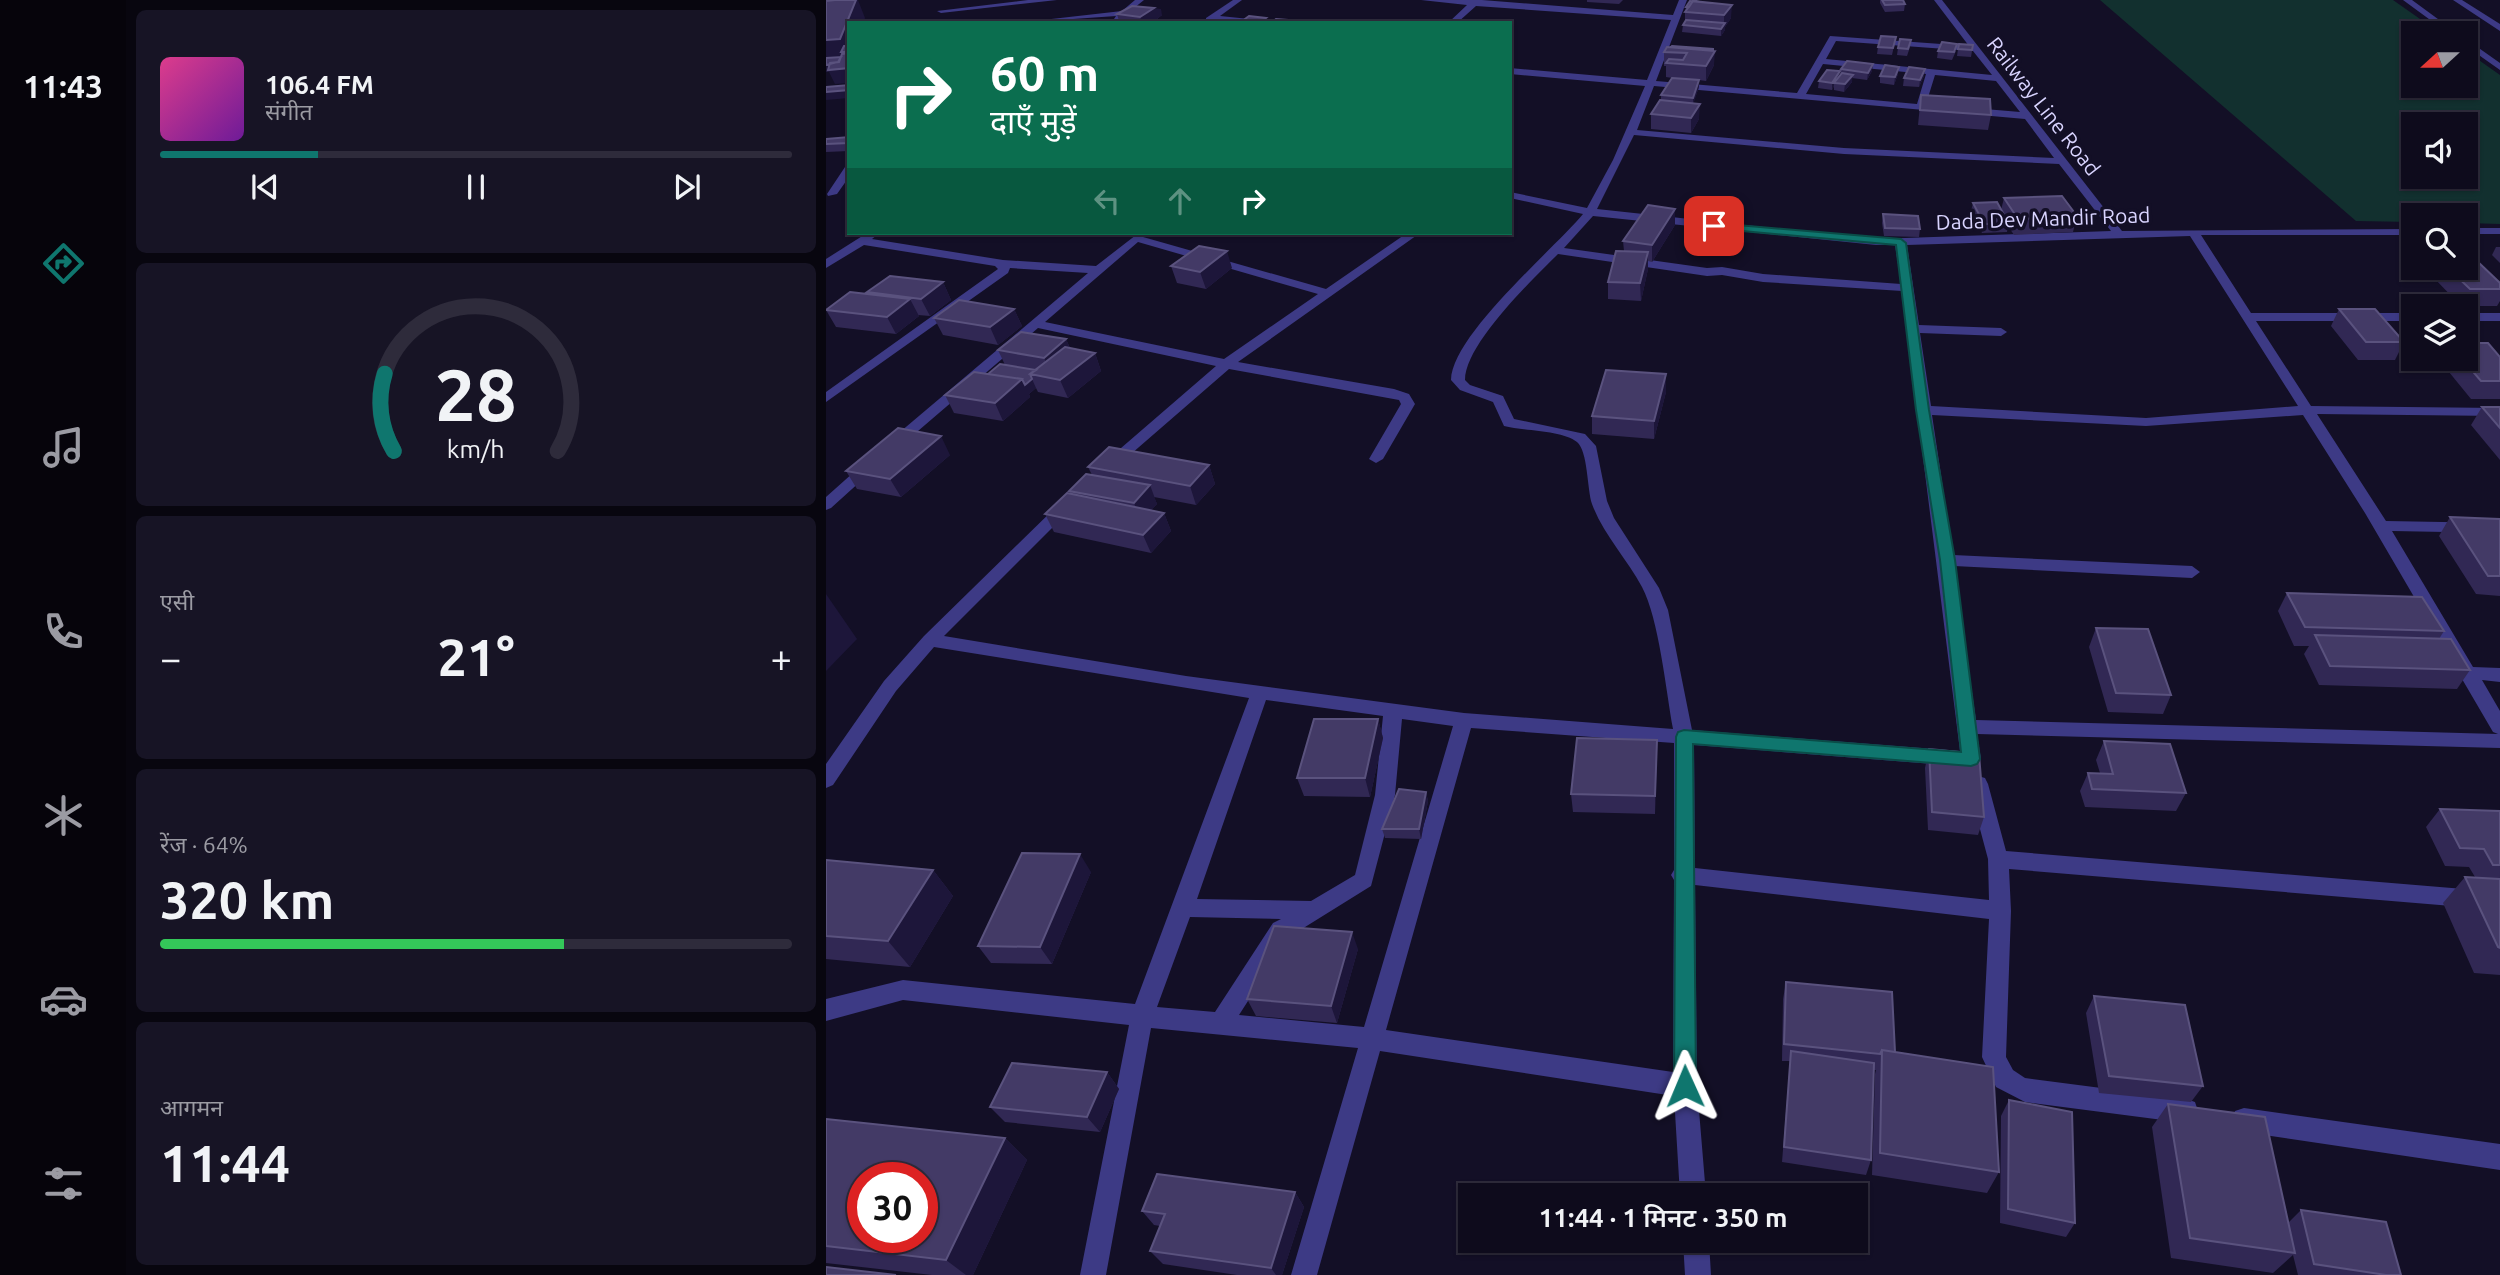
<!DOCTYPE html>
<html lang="hi">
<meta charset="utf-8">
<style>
body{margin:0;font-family:Ubuntu,"Noto Sans Devanagari",sans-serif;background:#171425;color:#f1f3f6;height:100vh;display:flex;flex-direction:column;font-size:26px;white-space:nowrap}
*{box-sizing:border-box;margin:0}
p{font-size:23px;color:#9b9ba3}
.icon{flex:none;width:38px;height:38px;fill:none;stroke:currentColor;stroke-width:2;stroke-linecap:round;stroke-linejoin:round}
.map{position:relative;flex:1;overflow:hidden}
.sheet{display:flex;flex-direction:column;gap:10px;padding:10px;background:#08060f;width:700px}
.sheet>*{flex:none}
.top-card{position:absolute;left:21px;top:21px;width:665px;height:214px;border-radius:0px;box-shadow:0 2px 5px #0004,0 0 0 2px #2e2b3b;background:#0b6e4f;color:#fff;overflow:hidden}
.needle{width:46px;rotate:249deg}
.controls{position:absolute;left:1575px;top:21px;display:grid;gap:14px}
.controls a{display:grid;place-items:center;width:77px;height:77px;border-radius:0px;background:#0e0b1c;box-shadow:0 2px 5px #0004,0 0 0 2px #2e2b3b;font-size:35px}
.speed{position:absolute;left:21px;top:1162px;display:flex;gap:14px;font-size:35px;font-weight:700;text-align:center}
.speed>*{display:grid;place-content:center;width:91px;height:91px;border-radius:50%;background:#0e0b1c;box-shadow:0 2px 5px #0004,0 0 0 2px #2e2b3b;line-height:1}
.speed .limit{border:10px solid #d22;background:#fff;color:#111}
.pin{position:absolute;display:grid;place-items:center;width:60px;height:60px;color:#fff;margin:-30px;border-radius:14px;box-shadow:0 4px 10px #0006}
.me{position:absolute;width:77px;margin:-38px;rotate:359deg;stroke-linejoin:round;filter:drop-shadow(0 0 5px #0008)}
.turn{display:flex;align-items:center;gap:24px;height:147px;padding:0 28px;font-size:32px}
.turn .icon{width:91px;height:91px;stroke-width:2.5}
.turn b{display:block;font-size:49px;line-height:60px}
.lanes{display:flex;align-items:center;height:66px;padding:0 28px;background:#0003;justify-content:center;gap:35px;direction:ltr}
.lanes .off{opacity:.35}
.big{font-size:52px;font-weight:600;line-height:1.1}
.sheet .widget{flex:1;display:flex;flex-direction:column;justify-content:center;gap:10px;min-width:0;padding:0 24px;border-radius:10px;background:#171425}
.sheet .dial{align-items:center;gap:0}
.dial svg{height:182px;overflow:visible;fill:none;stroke:#2e2b3b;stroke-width:7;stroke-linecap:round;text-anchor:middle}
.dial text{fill:#f1f3f6;stroke:none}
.song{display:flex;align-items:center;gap:21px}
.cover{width:84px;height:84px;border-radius:10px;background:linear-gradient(135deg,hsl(330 70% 55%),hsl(280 70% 35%))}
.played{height:7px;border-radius:4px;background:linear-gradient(90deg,#0f766e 25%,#2e2b3b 25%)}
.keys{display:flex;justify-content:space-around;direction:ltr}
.heat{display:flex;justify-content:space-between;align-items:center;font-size:38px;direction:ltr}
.charge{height:10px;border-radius:5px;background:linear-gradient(90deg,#34c759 64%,#2e2b3b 0)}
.trip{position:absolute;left:632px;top:1183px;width:410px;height:70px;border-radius:0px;background:#0e0b1c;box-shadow:0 2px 5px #0004,0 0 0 2px #2e2b3b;font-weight:600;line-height:70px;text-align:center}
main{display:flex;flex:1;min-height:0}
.dock{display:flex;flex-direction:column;width:126px;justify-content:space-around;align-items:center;background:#06040b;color:#9b9ba3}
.dock .icon{width:49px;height:49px}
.dock .on{color:#0f766e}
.dock b{font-size:32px;color:#f1f3f6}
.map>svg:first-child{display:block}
.green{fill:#12302f;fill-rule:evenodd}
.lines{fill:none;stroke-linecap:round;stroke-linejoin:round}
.minor{fill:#3d3a85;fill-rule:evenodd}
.wall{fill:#312854}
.shaded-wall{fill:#1d163a}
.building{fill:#433a66;stroke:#5a527e;stroke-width:2;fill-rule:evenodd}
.route{fill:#0f766e;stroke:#0a4d48;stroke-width:2}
.labels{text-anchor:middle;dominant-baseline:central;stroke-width:7;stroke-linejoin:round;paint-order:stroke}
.far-street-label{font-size:21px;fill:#d9d4ff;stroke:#130f26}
</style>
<main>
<nav class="dock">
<b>11:43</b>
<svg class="icon on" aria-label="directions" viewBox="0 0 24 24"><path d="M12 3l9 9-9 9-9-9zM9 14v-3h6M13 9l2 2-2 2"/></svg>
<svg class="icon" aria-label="music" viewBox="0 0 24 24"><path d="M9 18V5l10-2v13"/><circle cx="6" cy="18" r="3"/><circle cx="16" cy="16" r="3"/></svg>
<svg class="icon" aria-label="phone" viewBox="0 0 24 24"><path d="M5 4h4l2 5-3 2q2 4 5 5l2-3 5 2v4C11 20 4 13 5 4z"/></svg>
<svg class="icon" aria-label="climate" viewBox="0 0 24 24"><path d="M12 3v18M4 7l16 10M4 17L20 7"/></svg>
<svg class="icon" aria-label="car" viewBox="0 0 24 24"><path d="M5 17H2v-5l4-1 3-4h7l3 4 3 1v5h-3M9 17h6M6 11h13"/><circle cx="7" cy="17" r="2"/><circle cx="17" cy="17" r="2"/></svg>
<svg class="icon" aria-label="filters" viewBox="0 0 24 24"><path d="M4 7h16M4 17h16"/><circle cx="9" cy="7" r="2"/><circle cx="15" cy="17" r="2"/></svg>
</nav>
<section class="sheet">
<div class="widget">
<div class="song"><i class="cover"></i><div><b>106.4 FM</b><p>संगीत</p></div></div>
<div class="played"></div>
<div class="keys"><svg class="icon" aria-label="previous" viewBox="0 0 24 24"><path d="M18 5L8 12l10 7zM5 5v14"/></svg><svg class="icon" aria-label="pause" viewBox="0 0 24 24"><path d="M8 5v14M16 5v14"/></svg><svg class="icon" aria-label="next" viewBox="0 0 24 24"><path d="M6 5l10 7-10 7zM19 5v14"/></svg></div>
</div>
<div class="widget dial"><svg viewBox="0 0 100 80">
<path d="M14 69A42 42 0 1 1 86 69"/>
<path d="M14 69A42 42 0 0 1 10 35" stroke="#0f766e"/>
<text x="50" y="56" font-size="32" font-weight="700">28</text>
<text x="50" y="72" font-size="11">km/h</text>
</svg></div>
<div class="widget"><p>एसी</p>
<div class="heat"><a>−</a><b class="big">21°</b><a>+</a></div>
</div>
<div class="widget"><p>रेंज · 64%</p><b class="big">320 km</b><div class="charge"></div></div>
<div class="widget"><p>आगमन</p><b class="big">11:44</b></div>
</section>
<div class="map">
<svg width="1674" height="1275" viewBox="0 0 1674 1275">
<rect width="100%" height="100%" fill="#130f26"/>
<path class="green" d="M1274 0H1567L1614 33H1587V86H1640V51L1674 75V224L1640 223V215H1587V222L1530 221ZM1587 124H1640V177H1587Z"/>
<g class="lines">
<path class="minor" d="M202 0H231L115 13 111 11Z
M309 0H318L292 21 288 19 290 16 189 23 296 11Z
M407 0H416L394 16 462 23 380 22V18Z
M595 0H656L847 15 853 0H861L830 81 971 93 1004 36 1143 46 1108 0H1116L1296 231 1587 229V235H1375L1425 313H1587V321H1430L1485 406 1674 408V416L1491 414 1560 521 1674 523V533L1566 531 1647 667 1674 668V682L1656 680 1674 711V748L1151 734 1155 759 1152 764 1145 767 868 745 869 868 1163 900 1162 859 1142 784 1145 778 1152 776 1159 778 1162 784 1180 851 1674 892V910L1183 869 1185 911 1180 1057 1187 1070 1199 1078 1360 1099 1369 1102 1372 1111 1369 1120 1360 1123 1199 1102 1170 1087 1156 1057 1163 919 869 885 871 1086 880 1195H854L848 1096 554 1051 491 1275H465L532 1048 325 1028 280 1275H254L303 1025 77 1000 0 1021V999L77 980 309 1004 423 698 108 647 70 691 7 785 0 788V764L58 681 98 636 233 504 239 502 247 507 118 636 360 676 638 713 847 729C840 691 833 619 816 587 801 559 777 534 766 504 761 489 762 451 751 442 736 430 697 431 678 426L667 402 634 390 625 380C626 335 727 250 757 214L684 198V192L761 208 787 160 819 86 684 74V68L821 80 845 20 650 6 631 23H622L641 5ZM1010 41 1147 51 1166 75 1000 59ZM997 64 1100 74 1091 104 980 94ZM1109 75 1170 81 1194 112 1100 104ZM828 86 1199 119 1228 158 1018 148 811 130ZM808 135 1018 154 1233 164 1285 231 1050 239 771 209ZM767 216 1050 245H1069L1075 284 937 274 896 267 881 268 738 248ZM1364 236 1472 406 1320 418 1105 406 1094 333 1175 336 1181 332 1175 328 1093 325 1081 245ZM732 254 881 276 896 275 937 282 1076 291 1134 751 866 730 842 610 833 588 788 518 781 501 770 446 759 434 688 419 677 396 644 385 639 380C639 344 707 279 732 254ZM1106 415 1320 426 1477 415 1539 513 1667 732 1672 734 1150 720 1128 566 1366 578 1374 572 1366 566 1127 555ZM440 700 557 716 549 795 529 875 485 901 371 899ZM576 719 627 726 538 1027 413 1015 463 937 545 886 569 795ZM645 728 848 743V870L845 875 848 880 847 1072 560 1030ZM364 917 455 919 447 923 389 1012 331 1007Z
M1577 0H1586L1631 33H1622Z
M1627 0H1636L1674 24V31Z
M1640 39 1674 63V70L1640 46Z
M23 166V177L11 194 2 196 1 194 19 167Z
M1640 228H1674V234H1640Z
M41 233H49L51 235 46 239 177 260 270 266 310 235 500 289 581 233H594L412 362 568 389 583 394 589 404 557 459 550 463 543 459 575 404 573 400 403 369 290 467 285 469 278 464 280 461 390 366 212 328 71 449H61L59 446 61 443 262 273 184 268 182 273 0 402V392L172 269 169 266 38 245 0 268V259ZM312 242 492 294 398 359 219 322Z
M1640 313H1674V321H1640Z
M42 462 47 464 49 467 47 470 5 508 0 510V497L37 464Z
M1418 1108 1674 1144V1170L1418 1132 1409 1129 1406 1120 1409 1111Z
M857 1241H883L885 1275H859Z"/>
</g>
<path class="wall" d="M761 0H797L793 4 761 2Z
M1054 0H1077L1079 4 1078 11 1059 12 1054 3Z
M864 1 905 18 899 27V30L895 36 856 32 857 25 859 22V12L860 7Z
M291 14 336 15 331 19 332 22 330 23H275L293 21Z
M1070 37 1066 55 1051 54 1052 47Z
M1147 45 1145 57 1131 56 1132 49Z
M845 47 888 65 880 81 873 80V87L867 103 873 119 865 133 825 129V114L835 100V95L846 78 840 77V66H838V52Z
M1084 47 1081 56 1071 55 1072 48Z
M1112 51H1130L1126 60 1111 58Z
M1015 69 1046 71 1041 80 1026 78V82L1018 92 1008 90V86L1006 90 992 88 993 81 1013 77 1014 76Z
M1072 74 1068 85 1054 83V76Z
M1098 76 1093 87 1077 86 1078 78Z
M1095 95 1165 115 1162 130 1092 125Z
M23 137V151L0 152V139Z
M1178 198 1251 216 1247 232 1188 235 1182 226 1181 232 1156 233 1145 211 1147 203 1175 210Z
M1057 214 1094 229 1093 237 1058 236 1056 223Z
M849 225 826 262 822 261V269L815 301 782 299V282L798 251 797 241Z
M1670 247H1674V263L1666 255Z
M345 266 406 268 380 289 351 283Z
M1611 268H1640L1674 283V301L1671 306H1635L1607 277Z
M117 282 125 300 104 316 92 315 93 316 70 334 10 327 0 310 42 294 41 292Z
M188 309 196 326 172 345 117 335 108 318Z
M1513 309 1578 342 1569 360H1532L1505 326Z
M240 339 244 348 269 353 275 371 242 398 212 392 210 388 203 394 204 397 177 421 128 413 119 395 179 365 172 350Z
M1674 357V399H1645L1614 361 1615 359Z
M840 374V392L828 439 766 434V416Z
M1656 407H1674V460L1645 425Z
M124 455 75 497 31 489 20 471Z
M383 465 389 484 370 505 328 497 331 504 325 510 338 513 345 531 325 553 228 532 219 514 245 494 243 491 266 475 262 467Z
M1624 517 1674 519V596L1650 594 1613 536Z
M1461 593 1618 631 1613 639 1644 670 1631 689 1493 685 1478 654 1483 646H1468L1452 611Z
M1270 628 1345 695 1337 714 1282 712 1263 647Z
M552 719 557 738 544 797 478 796 471 778Z
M831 740 829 814 747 812 745 794Z
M1278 741 1360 793 1350 811 1259 807 1254 791 1262 773H1274L1270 760Z
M1103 749 1158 817 1152 835 1102 830 1099 768Z
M600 792 602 801 595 839 559 838 556 829Z
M1614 809 1674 811V975L1648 973 1617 903 1639 877H1649L1643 867 1619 866 1600 827Z
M0 860 107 870 127 896 84 967 0 959Z
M265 872 226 964 165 963 152 946Z
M532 949 511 1023 430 1016 421 999Z
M960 982 1069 1052 1173 1172 1161 1193 1046 1175 1049 1074 1050 1070H1047L1045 1160 1040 1175 956 1162 964 1061H956L957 999Z
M1268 996 1377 1086 1365 1102 1273 1093 1260 1013Z
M281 1072 293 1089 274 1132 179 1122 164 1107Z
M1183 1100 1249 1223 1240 1237 1174 1223 1175 1116Z
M1342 1104 1462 1223 1475 1210 1575 1275H1472L1467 1255 1447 1273 1345 1258 1326 1127Z
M0 1119 179 1138 201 1160 147 1275H106L0 1263Z
M469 1192 478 1207 456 1275H411L337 1264 324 1251 334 1226 328 1225 316 1211Z"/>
<path class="shaded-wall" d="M30 0H32L39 18 37 23H23V52H15L23 68V83L9 84 3 72H0V40Z
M906 5 905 18 899 27V30L895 36V29L898 25V15Z
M328 8 335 9 336 15 331 19 332 22 330 23H316L314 17Z
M440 18 441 23H433Z
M889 51 888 65 880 81V66Z
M1047 64 1046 71 1041 80 1042 73Z
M1073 67 1072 74 1068 85 1069 77Z
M1099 69 1098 76 1093 87 1094 80Z
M1014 71 1013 79 1008 83V86L1006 90V83Z
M1027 75 1026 82 1018 92 1019 84Z
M873 80V87L867 105V98Z
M23 90V98L0 100V92Z
M874 104 873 119 865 133V118Z
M849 209V225L826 262V245Z
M401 251 406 268 380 289 374 272Z
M822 252V269L815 301 814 283Z
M117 282 125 300 104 316 95 299Z
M84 299 93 316 70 334 61 317Z
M188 309 196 326 172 345 164 327Z
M240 339 247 356 226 375 218 358Z
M269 353 275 371 242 398 234 380Z
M840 374V392L828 439V421Z
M196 379H206L210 388 203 394 204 397 177 421 169 403Z
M115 436 124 455 75 497 64 479Z
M383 465 389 484 370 505 364 486Z
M324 485 331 504 315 521 308 503Z
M338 513 345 531 325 553 317 535Z
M0 594 31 639 0 671Z
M552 719 557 738 544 797 539 778Z
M831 740V759L829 814V796Z
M600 792 602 801 595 839 593 829Z
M254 854 265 872 226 964 214 947Z
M107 870 127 896 84 967 62 941Z
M526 932 532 949 511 1023 505 1006Z
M281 1072 293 1089 274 1132 261 1117Z
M179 1138 201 1160 147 1275H140L120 1260Z
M469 1192 478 1207 456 1275H450L445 1268Z"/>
<path class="building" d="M9 0H30L14 39 0 40V1Z
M1056 0H1077L1079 4 1059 5Z
M864 1 884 3 867 1 863 7H860Z
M867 1 906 5 898 15 859 12Z
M306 6 328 8 314 17 291 14Z
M423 16 440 18 433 23 415 22Z
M450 19 463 20 459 23H445Z
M280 20 305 22 275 23Z
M393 20 425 23H390Z
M860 20 899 23 895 29 857 25Z
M1055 36 1070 37 1067 48 1052 47Z
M1074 39 1085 40 1082 49 1072 48Z
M1116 42 1131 44 1128 52 1112 51Z
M1133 44 1147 45 1146 50 1132 49Z
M18 46H23V52H15Z
M846 46 887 49V50L845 47Z
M841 47 889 51 880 66 840 63 843 59 857 60 861 53 838 52Z
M23 53V68L2 70 4 63 13 62 16 54Z
M15 57 12 62 0 65V58Z
M1021 61 1047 64 1042 73 1015 69Z
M1059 65 1073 67 1069 77 1054 76Z
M1083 67 1099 69 1094 80 1078 78Z
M1001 70 1014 71 1006 83 993 81Z
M1016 73 1027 75 1019 84 1008 83Z
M846 78 873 80 867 98 835 95Z
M23 85V90L0 92V87Z
M1095 95 1164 99 1165 115 1094 110Z
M834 100 874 104 865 118 825 114Z
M23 137V143L0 144V139Z
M1236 196 1251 216 1192 219 1178 198Z
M1171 202 1183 224H1158L1147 203Z
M822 205 849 209 826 245 797 241Z
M1057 214 1092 216 1094 229 1059 228Z
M373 246 401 251 374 272 345 266Z
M790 251 822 252 814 283 782 282Z
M1640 260H1650L1674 283V289H1644L1622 268H1640Z
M64 276 117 282 95 299 41 292Z
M24 292 84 299 61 317 0 310Z
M133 300 188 309 164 327 108 318Z
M1513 309H1549L1578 342H1540Z
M195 332 240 339 218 358 172 350Z
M1640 343H1662L1674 357V381H1655L1636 359H1640Z
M239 347 269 353 234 380 204 374Z
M174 364 210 370 204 374 206 379 199 385 196 379 162 374Z
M780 370 840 374 828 421 766 416Z
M148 372 196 379 169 403 119 395Z
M1656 407H1674V428Z
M72 428 115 436 64 479 20 471Z
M283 447 383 465 364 486 262 467Z
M260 474 324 485 308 503 243 491Z
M241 493 338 513 317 535 219 514Z
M1624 517 1674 519V576H1662Z
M1461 593 1596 597 1618 631 1479 627Z
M1270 628 1322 629 1345 695 1290 693Z
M1489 635 1625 639 1644 670 1504 666Z
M488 719H552L539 778H471Z
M751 738 831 740 829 796 745 794Z
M1278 741 1344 744 1360 793 1266 789 1262 773 1287 774Z
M1103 749 1153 754 1158 817 1106 812Z
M573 789 600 792 593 829H556Z
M1614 809 1674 811V865H1667L1658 849 1634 848Z
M196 853 254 854 214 947 152 946Z
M0 860 107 870 62 941 0 936Z
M1639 877 1674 879V948L1672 947Z
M448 926 526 932 505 1006 421 999Z
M960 982 1066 992 1069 1052 1056 1050 1054 1054 958 1044Z
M1268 996 1359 1005 1377 1086 1283 1076Z
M1056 1050 1167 1067 1173 1172 1054 1153Z
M965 1051 1048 1063 1045 1160 958 1147Z
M186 1063 281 1072 261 1117 164 1107Z
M1183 1100 1246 1112 1249 1223 1182 1209Z
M1342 1104 1439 1117 1469 1253 1364 1238Z
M0 1119 179 1138 120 1260 0 1246ZM37 1178H96V1237H37Z
M331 1174 469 1192 445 1268 324 1251 339 1214 316 1211Z
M1475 1210 1560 1222 1575 1275H1560L1488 1264Z
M0 1267 70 1275H0Z"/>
<path class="route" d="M888 223 1075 239 1080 243 1103 410 1129 560 1154 759 1151 764 1145 766 867 744 870 1086 867 1094 859 1097 851 1094 848 1086 850 737 852 732 858 730 1135 752 1114 560 1090 410 1070 245 884 228V224Z"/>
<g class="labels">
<g class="far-street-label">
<text transform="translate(1218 106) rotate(52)">Railway Line Road</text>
<text transform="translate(1217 218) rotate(-2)">Dada Dev Mandir Road</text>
</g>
</g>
</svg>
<div class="controls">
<a><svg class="needle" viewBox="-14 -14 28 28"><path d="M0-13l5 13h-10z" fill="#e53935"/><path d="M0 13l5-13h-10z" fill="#9b9ba3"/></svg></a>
<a><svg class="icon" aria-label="sound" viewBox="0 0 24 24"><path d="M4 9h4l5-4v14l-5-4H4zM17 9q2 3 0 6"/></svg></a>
<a><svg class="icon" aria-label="search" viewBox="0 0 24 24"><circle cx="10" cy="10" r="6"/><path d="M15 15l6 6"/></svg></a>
<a><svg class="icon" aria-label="layers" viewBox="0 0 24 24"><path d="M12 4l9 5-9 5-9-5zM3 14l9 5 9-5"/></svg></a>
</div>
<div class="speed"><div class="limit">30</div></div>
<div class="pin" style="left:888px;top:226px;background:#d93025"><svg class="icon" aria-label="arrive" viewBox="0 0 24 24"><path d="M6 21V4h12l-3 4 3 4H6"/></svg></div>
<svg class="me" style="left:859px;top:1086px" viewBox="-20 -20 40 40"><path d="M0-17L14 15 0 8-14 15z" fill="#0f766e" stroke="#fff" stroke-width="4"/></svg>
<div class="trip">11:44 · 1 मिनट · 350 m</div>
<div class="top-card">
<div class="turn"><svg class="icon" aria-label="right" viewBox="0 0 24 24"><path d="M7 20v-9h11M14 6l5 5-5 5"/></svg><div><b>60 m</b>दाएँ मुड़ें</div></div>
<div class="lanes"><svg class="icon off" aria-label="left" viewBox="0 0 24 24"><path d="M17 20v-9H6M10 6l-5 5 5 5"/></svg><svg class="icon off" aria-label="ahead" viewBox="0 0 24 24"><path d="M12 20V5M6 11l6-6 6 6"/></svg><svg class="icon" aria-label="right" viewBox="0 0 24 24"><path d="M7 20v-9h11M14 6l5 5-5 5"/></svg></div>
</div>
</div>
</main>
